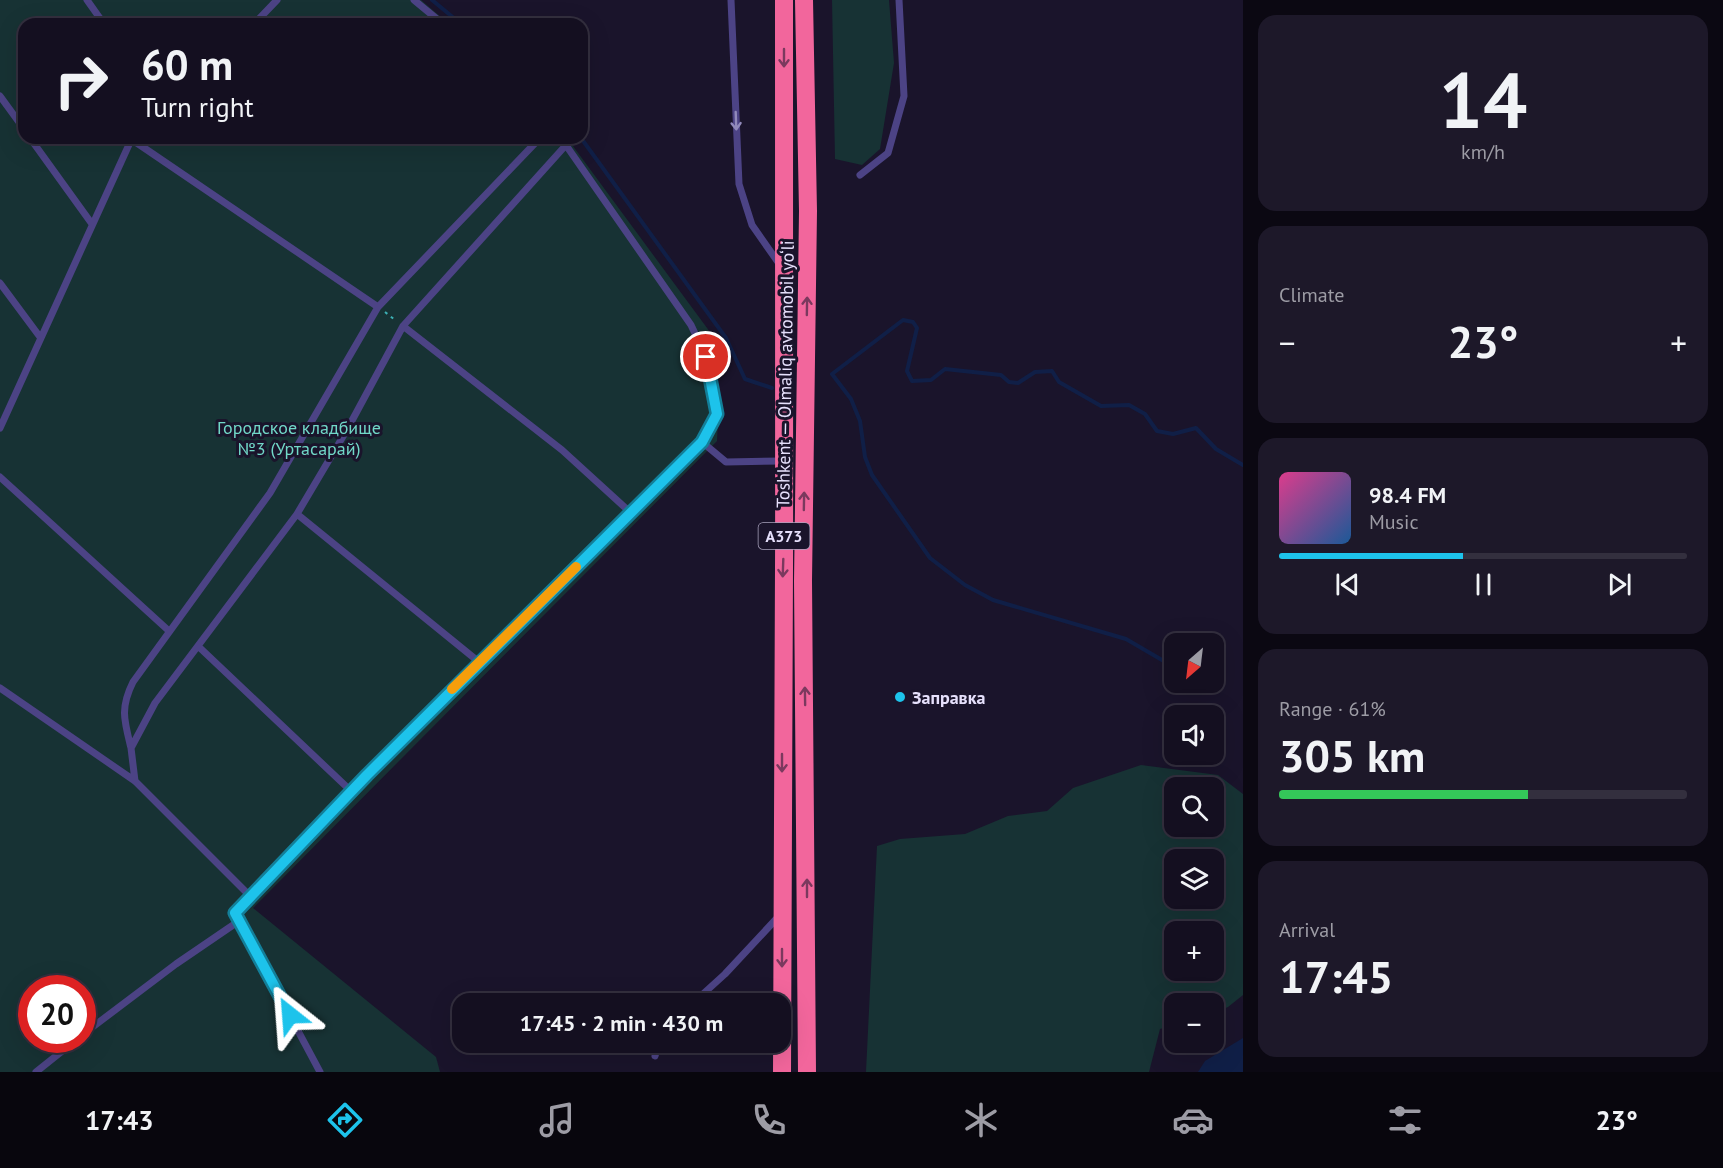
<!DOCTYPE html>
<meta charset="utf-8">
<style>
body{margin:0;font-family:"PT Sans",sans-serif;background:#1d1829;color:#f1f3f6;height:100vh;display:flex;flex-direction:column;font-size:22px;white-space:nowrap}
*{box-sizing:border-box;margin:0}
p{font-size:20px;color:#9d9ca5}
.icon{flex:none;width:33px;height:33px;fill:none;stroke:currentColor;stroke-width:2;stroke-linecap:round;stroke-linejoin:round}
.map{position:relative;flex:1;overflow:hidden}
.sheet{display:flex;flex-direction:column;gap:15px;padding:15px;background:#0b0812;width:480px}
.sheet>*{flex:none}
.top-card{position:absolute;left:18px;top:18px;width:570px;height:126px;border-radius:18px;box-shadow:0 6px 24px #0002,0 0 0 2px #332f3e;background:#140f20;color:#f1f3f6;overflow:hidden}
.needle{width:39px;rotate:208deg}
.buttons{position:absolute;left:1164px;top:633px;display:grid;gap:12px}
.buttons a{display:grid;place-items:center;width:60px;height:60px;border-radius:12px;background:#140f20;box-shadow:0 6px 24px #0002,0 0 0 2px #332f3e;font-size:30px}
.speed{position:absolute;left:18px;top:975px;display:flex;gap:12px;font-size:30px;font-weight:700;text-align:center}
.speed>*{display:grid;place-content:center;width:78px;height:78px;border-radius:50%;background:#140f20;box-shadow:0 6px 24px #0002,0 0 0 2px #332f3e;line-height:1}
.speed .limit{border:9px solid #d22;background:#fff;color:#111}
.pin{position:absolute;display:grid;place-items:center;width:51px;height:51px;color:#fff;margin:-26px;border:3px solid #fff;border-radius:50%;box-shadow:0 2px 6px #0007}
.me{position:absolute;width:66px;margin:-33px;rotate:332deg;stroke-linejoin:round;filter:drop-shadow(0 0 4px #0008)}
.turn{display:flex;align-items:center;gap:21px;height:126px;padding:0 24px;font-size:27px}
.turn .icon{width:78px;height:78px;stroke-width:2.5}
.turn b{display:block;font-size:42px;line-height:51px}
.big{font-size:45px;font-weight:700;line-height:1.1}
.sheet .tile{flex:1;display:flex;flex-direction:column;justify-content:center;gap:9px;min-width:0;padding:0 21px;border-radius:18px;background:#1d1829}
.sheet .dial{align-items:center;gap:0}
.dial b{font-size:78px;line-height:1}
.song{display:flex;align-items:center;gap:18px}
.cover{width:72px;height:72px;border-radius:9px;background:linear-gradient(135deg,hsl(330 70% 55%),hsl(210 70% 35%))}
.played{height:6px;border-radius:3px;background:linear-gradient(90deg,#1dc3eb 45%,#332f3e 45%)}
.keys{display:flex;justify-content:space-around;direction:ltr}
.heat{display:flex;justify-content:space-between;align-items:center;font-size:33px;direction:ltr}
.charge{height:9px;border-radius:4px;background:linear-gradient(90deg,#34c759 61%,#332f3e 0)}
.trip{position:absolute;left:452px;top:993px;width:339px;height:60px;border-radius:18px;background:#140f20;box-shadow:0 6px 24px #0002,0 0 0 2px #332f3e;font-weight:700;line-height:60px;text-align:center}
.menu{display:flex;height:96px;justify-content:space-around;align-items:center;background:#08060d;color:#9d9ca5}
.menu .icon{width:42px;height:42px}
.menu .on{color:#1dc3eb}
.menu b{font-size:27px;color:#f1f3f6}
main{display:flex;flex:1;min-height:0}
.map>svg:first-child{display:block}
.green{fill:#173234;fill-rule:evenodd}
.water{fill:#101f47}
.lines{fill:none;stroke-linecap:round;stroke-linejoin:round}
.stream{stroke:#101f47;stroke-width:4}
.path{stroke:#3cb0b4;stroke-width:2;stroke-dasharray:3 4.5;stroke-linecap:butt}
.lane{stroke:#4c4385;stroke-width:7}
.highway{stroke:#f2669c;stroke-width:18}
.oneway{stroke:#7b395e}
.oneway2{stroke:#918abb}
.route-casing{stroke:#137f99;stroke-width:15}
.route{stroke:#1dc3eb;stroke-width:10}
.slow{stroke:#f59e0b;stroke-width:10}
.poi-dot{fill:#1dc3eb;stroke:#1a142b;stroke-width:2}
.labels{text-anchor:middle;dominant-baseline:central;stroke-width:6;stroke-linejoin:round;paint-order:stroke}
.shield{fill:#1a142b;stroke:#a9a3bd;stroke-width:1.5}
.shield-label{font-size:16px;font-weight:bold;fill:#e6e0fc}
.street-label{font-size:18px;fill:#e6e0fc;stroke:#1a142b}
.park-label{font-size:18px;fill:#71d8c8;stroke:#1a142b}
.poi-label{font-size:18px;font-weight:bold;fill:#e6e0fc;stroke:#1a142b;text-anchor:start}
</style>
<main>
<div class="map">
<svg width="1243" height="1072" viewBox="0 0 1243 1072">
<rect width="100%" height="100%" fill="#1a142b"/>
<path class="green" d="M0 0H421L449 24H24V138H567L710 332 719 399 717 441 253 908 436 1057 440 1072H0ZM32 988H82V1040H32Z
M832 0H889L894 63 880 149 862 165 835 159Z
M1141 765 1218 775 1243 794V995L1228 1007 1214 1013V1004H1174V1025L1160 1029 1149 1072H866L877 846 900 839 965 834 1008 816 1047 811 1073 788ZM1174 788H1214V826H1174ZM1174 860H1214V898H1174ZM1174 932H1214V970H1174Z"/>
<path class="water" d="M1243 1038V1072H1198L1205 1061Z"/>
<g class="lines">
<path class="stream" d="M432 0 461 24
M581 138 726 338 745 379 772 388
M1174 667 1126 639 993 600 965 585 930 558 872 475 865 457 860 421 851 399 832 374 903 320 913 322 917 328 907 371 912 381 931 380 945 369 1001 375 1009 382 1018 383 1035 372 1052 371 1059 382 1101 406 1129 405 1145 414 1157 431 1173 434 1196 428 1216 449 1243 465
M1202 682 1204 683"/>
<path class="path" d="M385 312 395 320"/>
<path class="lane" d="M87 0 104 24
M414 0 443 24
M731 0 739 184 752 225 780 265
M254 24 277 0
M0 96 24 129
M30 138 92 224
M131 139 378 307
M860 175 888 153 904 96 899 0
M0 283 40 337
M403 326 562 450 631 513
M0 428 132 138
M702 442 726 462 783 461
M0 477 169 631
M297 514 479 662
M199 647 351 791
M0 688 135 781 251 897
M131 748C124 720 120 708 133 682L270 493 378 307 540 138
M135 781 131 748 155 703 297 514 348 428 403 326 566 145
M692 1004 725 974 779 916
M82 1035 176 964 239 921
M655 1056 659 1042
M36 1072 76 1040
M320 1072 235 913 351 791 702 442 714 424 717 402 706 357 691 325 561 138"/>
<path class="highway" d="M804 0 808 211 803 581 807 1072
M782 1072C783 715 786 357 784 0"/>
</g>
<defs><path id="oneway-shaft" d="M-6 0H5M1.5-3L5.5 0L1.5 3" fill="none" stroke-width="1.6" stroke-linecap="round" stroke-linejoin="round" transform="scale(1.5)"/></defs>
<g class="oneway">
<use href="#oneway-shaft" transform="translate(784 58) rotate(90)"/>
<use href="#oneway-shaft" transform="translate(807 306) rotate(-89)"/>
<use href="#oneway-shaft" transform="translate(804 501) rotate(-89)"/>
<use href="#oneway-shaft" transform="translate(783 568) rotate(92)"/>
<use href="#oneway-shaft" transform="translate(805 696) rotate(-91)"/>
<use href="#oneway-shaft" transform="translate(782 763) rotate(90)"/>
<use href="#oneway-shaft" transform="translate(807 888) rotate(-90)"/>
<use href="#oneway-shaft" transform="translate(782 958) rotate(90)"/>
</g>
<use class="oneway2" href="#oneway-shaft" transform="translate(736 121) rotate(88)"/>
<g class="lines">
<g class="route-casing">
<path id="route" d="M290 1015 235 913 367 775 702 442 717 414 706 357"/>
</g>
<use href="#route" class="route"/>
<path class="slow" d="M452 689 576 567"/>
</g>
<circle class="poi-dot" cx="900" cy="697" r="6"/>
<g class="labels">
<rect class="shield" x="758.5" y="523" width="51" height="26" rx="4.5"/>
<g class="shield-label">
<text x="784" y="536">A373</text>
</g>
<g class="street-label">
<text transform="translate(785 374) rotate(-89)">Toshkent — Olmaliq avtomobil yo‘li</text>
</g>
<g class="park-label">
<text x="299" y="427">Городское кладбище<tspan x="299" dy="21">№3 (Уртасарай)</tspan></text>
</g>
<g class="poi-label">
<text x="912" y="697">Заправка</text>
</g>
</g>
</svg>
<div class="buttons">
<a><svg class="needle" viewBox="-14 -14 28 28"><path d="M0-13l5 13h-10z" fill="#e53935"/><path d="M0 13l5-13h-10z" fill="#9d9ca5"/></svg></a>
<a><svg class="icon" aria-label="sound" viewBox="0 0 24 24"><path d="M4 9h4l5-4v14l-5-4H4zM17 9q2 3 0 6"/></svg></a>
<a><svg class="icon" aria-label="search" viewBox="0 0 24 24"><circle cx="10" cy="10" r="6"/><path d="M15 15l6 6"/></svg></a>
<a><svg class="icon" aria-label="layers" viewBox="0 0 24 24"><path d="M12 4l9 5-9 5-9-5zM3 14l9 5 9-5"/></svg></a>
<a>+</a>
<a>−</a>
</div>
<div class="speed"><div class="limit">20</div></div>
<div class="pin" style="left:706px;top:357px;background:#d93025"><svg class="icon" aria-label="arrive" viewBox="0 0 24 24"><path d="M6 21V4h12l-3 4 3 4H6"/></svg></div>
<svg class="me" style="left:290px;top:1015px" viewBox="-20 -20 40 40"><path d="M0-17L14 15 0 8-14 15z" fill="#1dc3eb" stroke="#fff" stroke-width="4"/></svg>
<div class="trip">17:45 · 2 min · 430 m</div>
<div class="top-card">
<div class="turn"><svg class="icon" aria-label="right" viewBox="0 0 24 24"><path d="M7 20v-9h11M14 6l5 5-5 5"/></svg><div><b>60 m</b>Turn right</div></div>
</div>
</div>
<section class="sheet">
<div class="tile dial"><b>14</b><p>km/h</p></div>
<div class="tile"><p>Climate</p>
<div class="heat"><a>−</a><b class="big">23°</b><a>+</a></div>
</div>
<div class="tile">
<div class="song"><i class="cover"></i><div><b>98.4 FM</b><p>Music</p></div></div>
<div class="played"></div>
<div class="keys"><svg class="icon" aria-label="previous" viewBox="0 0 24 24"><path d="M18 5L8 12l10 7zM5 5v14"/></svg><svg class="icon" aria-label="pause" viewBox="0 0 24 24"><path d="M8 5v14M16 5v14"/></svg><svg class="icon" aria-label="next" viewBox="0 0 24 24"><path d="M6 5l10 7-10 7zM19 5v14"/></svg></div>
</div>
<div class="tile"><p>Range · 61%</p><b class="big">305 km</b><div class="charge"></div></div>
<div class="tile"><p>Arrival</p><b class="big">17:45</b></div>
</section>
</main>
<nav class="menu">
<b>17:43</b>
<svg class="icon on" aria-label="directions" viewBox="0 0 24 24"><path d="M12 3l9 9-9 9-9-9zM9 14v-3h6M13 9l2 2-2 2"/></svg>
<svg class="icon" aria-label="music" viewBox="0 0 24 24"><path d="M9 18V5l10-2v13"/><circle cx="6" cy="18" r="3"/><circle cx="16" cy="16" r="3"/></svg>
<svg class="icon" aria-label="phone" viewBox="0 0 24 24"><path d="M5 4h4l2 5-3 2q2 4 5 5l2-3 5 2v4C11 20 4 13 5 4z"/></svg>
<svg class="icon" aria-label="climate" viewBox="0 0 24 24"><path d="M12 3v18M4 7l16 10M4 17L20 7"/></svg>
<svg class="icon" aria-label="car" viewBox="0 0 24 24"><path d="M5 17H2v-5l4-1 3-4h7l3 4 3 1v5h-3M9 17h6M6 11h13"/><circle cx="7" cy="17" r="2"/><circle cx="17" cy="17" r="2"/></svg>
<svg class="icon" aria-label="filters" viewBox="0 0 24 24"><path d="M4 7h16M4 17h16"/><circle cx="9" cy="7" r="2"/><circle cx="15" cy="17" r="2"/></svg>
<b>23°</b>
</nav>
